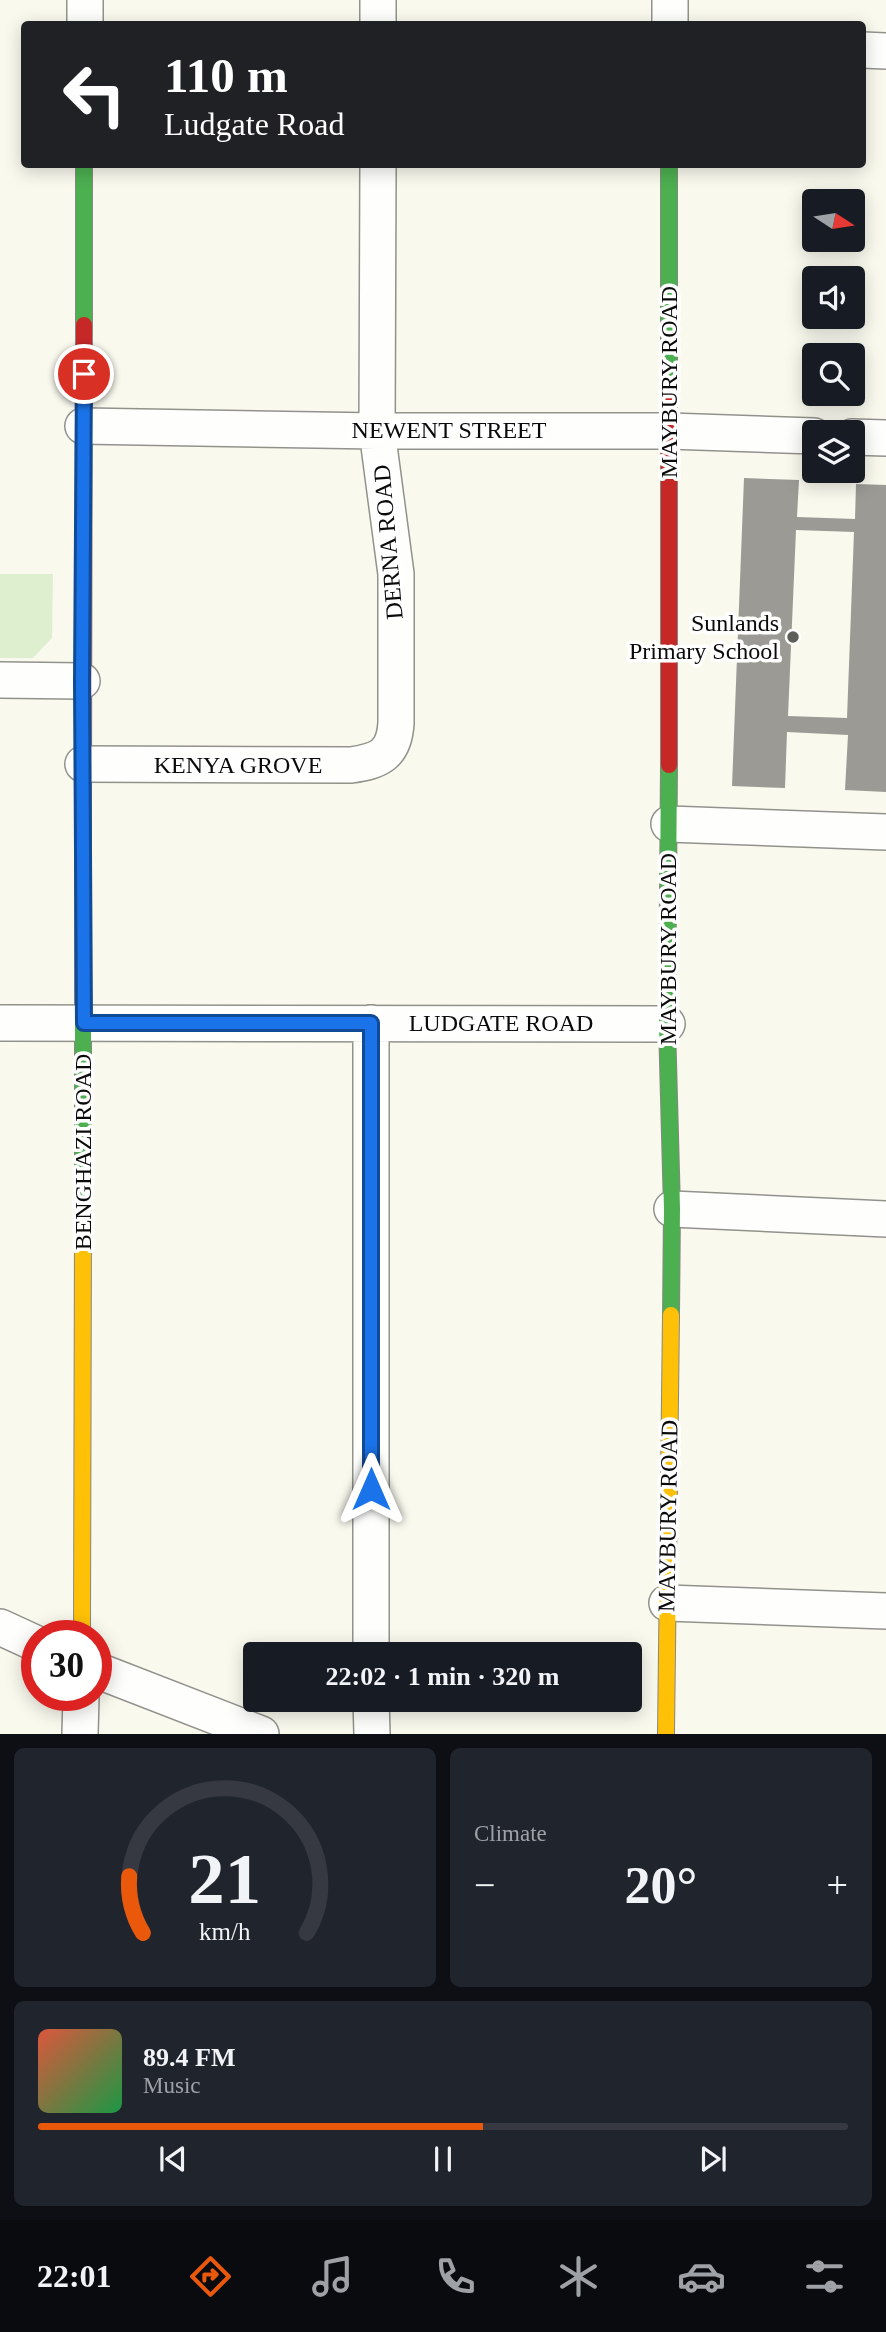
<!DOCTYPE html>
<meta charset="utf-8">
<style>
body{margin:0;font-family:"Times New Roman",serif;background:#20242c;color:#f1f3f6;height:100vh;display:flex;flex-direction:column;font-size:26px;white-space:nowrap}
*{box-sizing:border-box;margin:0}
p{font-size:23px;color:#9ea1a6}
.icon{flex:none;width:38px;height:38px;fill:none;stroke:currentColor;stroke-width:2;stroke-linecap:round;stroke-linejoin:round}
.map{position:relative;height:1734px;overflow:hidden}
.panel{display:flex;flex-direction:column;gap:14px;padding:14px;background:#0d0f14;flex:1}
.panel>*{flex:none}
.guide{position:absolute;left:21px;top:21px;width:845px;height:147px;border-radius:7px;box-shadow:0 4px 18px #0003;background:#202124;color:#fff;overflow:hidden}
.needle{width:46px;rotate:102deg}
.controls{position:absolute;left:802px;top:189px;display:grid;gap:14px}
.controls a{display:grid;place-items:center;width:63px;height:63px;border-radius:7px;background:#171b24;box-shadow:0 4px 18px #0003;font-size:35px}
.speed{position:absolute;left:21px;top:1620px;display:flex;gap:14px;font-size:35px;font-weight:700;text-align:center}
.speed>*{display:grid;place-content:center;width:91px;height:91px;border-radius:50%;background:#171b24;box-shadow:0 4px 18px #0003;line-height:1}
.speed .limit{border:10px solid #d22;background:#fff;color:#111}
.pin{position:absolute;display:grid;place-items:center;width:60px;height:60px;color:#fff;margin:-30px;border:4px solid #fff;border-radius:50%;box-shadow:0 2px 7px #0007}
.me{position:absolute;width:77px;margin:-38px;rotate:0deg;stroke-linejoin:round;filter:drop-shadow(0 0 5px #0008)}
.turn{display:flex;align-items:center;gap:24px;height:147px;padding:0 28px;font-size:32px}
.turn .icon{width:91px;height:91px;stroke-width:2.5}
.turn b{display:block;font-size:49px;line-height:60px}
.big{font-size:52px;font-weight:800;line-height:1.1}
.panel .widget{flex:1;display:flex;flex-direction:column;justify-content:center;gap:10px;min-width:0;padding:0 24px;border-radius:10px;background:#20242c}
.panel .dial{align-items:center;gap:0}
.dial svg{height:182px;overflow:visible;fill:none;stroke:#363941;stroke-width:7;stroke-linecap:round;text-anchor:middle}
.dial text{fill:#f1f3f6;stroke:none}
.song{display:flex;align-items:center;gap:21px}
.cover{width:84px;height:84px;border-radius:10px;background:linear-gradient(135deg,hsl(10 70% 55%),hsl(140 70% 35%))}
.played{height:7px;border-radius:4px;background:linear-gradient(90deg,#ea580c 55%,#363941 55%)}
.keys{display:flex;justify-content:space-around;direction:ltr}
.heat{display:flex;justify-content:space-between;align-items:center;font-size:38px;direction:ltr}
.panel .tiles{flex:1;display:grid;gap:14px;grid-template-columns:1fr 1fr}
.widget:last-child{grid-column:span 2}
.trip{position:absolute;left:243px;top:1642px;width:399px;height:70px;border-radius:7px;background:#171b24;box-shadow:0 4px 18px #0003;font-weight:800;line-height:70px;text-align:center}
.tab-bar{display:flex;height:112px;justify-content:space-around;align-items:center;background:#090b0e;color:#9ea1a6}
.tab-bar .icon{width:49px;height:49px}
.tab-bar .on{color:#ea580c}
.tab-bar b{font-size:32px;color:#f1f3f6}
.map>svg:first-child{display:block}
.green{fill:#ddefcf}
.building{fill:#9b9a94;fill-rule:evenodd}
.lines{fill:none;stroke-linecap:round;stroke-linejoin:round}
.street-casing{stroke:#92928d;stroke-width:38}
.fast-casing{stroke:#888883;stroke-width:18}
.slow-casing{stroke:#888883;stroke-width:18}
.jam-casing{stroke:#888883;stroke-width:18}
.street{stroke:#fefefc;stroke-width:35}
.fast{stroke:#4caf50;stroke-width:16}
.slow{stroke:#ffc107;stroke-width:16}
.jam{stroke:#c62828;stroke-width:16}
.route-casing{stroke:#114b97;stroke-width:18}
.route{stroke:#1a73e8;stroke-width:12}
.poi-dot{fill:#5e5e5a;stroke:#fff;stroke-width:2.5}
.labels{text-anchor:middle;dominant-baseline:central;stroke-width:7;stroke-linejoin:round;paint-order:stroke}
.street-label{font-size:24px;fill:#0a0a0a;stroke:#fff}
.poi-label{font-size:24px;fill:#0a0a0a;stroke:#fff;text-anchor:end}
</style>
<div class="map">
<svg width="886" height="1734" viewBox="0 0 886 1734">
<rect width="100%" height="100%" fill="#f9f9ee"/>
<path class="green" d="M0 574H53L52 638 33 658H0Z"/>
<path class="building" d="M744 478 799 480 797 517 855 519 856 484 886 485V792L845 790 848 735 787 732 785 788 732 786ZM796 530 854 532 847 718 788 716Z"/>
<g class="lines">
<g class="street-casing">
<path id="street" d="M85 24V0
M378 24V0
M670 24V0
M863 50 886 51
M83 426 377 431H669L814 436
M852 437 886 438
M0 680 82 681
M83 764 351 765C379 761 394 755 396 723V574L377 431 378 164
M669 824 886 832
M0 1023 667 1024
M371 1023V1654
M672 1209 886 1219
M667 1603 886 1611
M0 1627 37 1644
M96 1670 261 1734
M371 1699 372 1734
M80 1734 81 1696"/>
</g>
<g class="fast-casing">
<path id="fast" d="M669 164V399
M84 325V164
M669 765 667 1024 672 1209 671 1315
M83 1222V802"/>
</g>
<g class="slow-casing">
<path id="slow" d="M82 1636 83 1222
M666 1734 671 1315"/>
</g>
<g class="jam-casing">
<path id="jam" d="M669 399V765
M83 802 84 325"/>
</g>
<use href="#street" class="street"/>
<use href="#fast" class="fast"/>
<use href="#slow" class="slow"/>
<use href="#jam" class="jam"/>
</g>
<g class="lines">
<g class="route-casing">
<path id="route" d="M84 374 82 681 84 1023H371V1489"/>
</g>
<use href="#route" class="route"/>
</g>
<circle class="poi-dot" cx="793" cy="637" r="7"/>
<g class="labels">
<g class="street-label">
<text transform="translate(669 382) rotate(-90)">MAYBURY ROAD</text>
<text x="449" y="430">NEWENT STREET</text>
<text transform="translate(388 542) rotate(-95)">DERNA ROAD</text>
<text x="238" y="765">KENYA GROVE</text>
<text transform="translate(668 949) rotate(-90)">MAYBURY ROAD</text>
<text x="501" y="1023">LUDGATE ROAD</text>
<text transform="translate(83 1152) rotate(-90)">BENGHAZI ROAD</text>
<text transform="translate(668 1516) rotate(-89)">MAYBURY ROAD</text>
</g>
<g class="poi-label">
<text x="779" y="623">Sunlands<tspan x="779" dy="28">Primary School</tspan></text>
</g>
</g>
</svg>
<div class="controls">
<a><svg class="needle" viewBox="-14 -14 28 28"><path d="M0-13l5 13h-10z" fill="#e53935"/><path d="M0 13l5-13h-10z" fill="#9ea1a6"/></svg></a>
<a><svg class="icon" aria-label="sound" viewBox="0 0 24 24"><path d="M4 9h4l5-4v14l-5-4H4zM17 9q2 3 0 6"/></svg></a>
<a><svg class="icon" aria-label="search" viewBox="0 0 24 24"><circle cx="10" cy="10" r="6"/><path d="M15 15l6 6"/></svg></a>
<a><svg class="icon" aria-label="layers" viewBox="0 0 24 24"><path d="M12 4l9 5-9 5-9-5zM3 14l9 5 9-5"/></svg></a>
</div>
<div class="speed"><div class="limit">30</div></div>
<div class="pin" style="left:84px;top:374px;background:#d93025"><svg class="icon" aria-label="arrive" viewBox="0 0 24 24"><path d="M6 21V4h12l-3 4 3 4H6"/></svg></div>
<svg class="me" style="left:371px;top:1489px" viewBox="-20 -20 40 40"><path d="M0-17L14 15 0 8-14 15z" fill="#1a73e8" stroke="#fff" stroke-width="4"/></svg>
<div class="trip">22:02 · 1 min · 320 m</div>
<div class="guide">
<div class="turn"><svg class="icon" aria-label="left" viewBox="0 0 24 24"><path d="M17 20v-9H6M10 6l-5 5 5 5"/></svg><div><b>110 m</b>Ludgate Road</div></div>
</div>
</div>
<section class="panel">
<div class="tiles">
<div class="widget dial"><svg viewBox="0 0 100 80">
<path d="M14 69A42 42 0 1 1 86 69"/>
<path d="M14 69A42 42 0 0 1 8 44" stroke="#ea580c"/>
<text x="50" y="56" font-size="32" font-weight="700">21</text>
<text x="50" y="72" font-size="11">km/h</text>
</svg></div>
<div class="widget"><p>Climate</p>
<div class="heat"><a>−</a><b class="big">20°</b><a>+</a></div>
</div>
<div class="widget">
<div class="song"><i class="cover"></i><div><b>89.4 FM</b><p>Music</p></div></div>
<div class="played"></div>
<div class="keys"><svg class="icon" aria-label="previous" viewBox="0 0 24 24"><path d="M18 5L8 12l10 7zM5 5v14"/></svg><svg class="icon" aria-label="pause" viewBox="0 0 24 24"><path d="M8 5v14M16 5v14"/></svg><svg class="icon" aria-label="next" viewBox="0 0 24 24"><path d="M6 5l10 7-10 7zM19 5v14"/></svg></div>
</div>
</div>
</section>
<nav class="tab-bar">
<b>22:01</b>
<svg class="icon on" aria-label="directions" viewBox="0 0 24 24"><path d="M12 3l9 9-9 9-9-9zM9 14v-3h6M13 9l2 2-2 2"/></svg>
<svg class="icon" aria-label="music" viewBox="0 0 24 24"><path d="M9 18V5l10-2v13"/><circle cx="6" cy="18" r="3"/><circle cx="16" cy="16" r="3"/></svg>
<svg class="icon" aria-label="phone" viewBox="0 0 24 24"><path d="M5 4h4l2 5-3 2q2 4 5 5l2-3 5 2v4C11 20 4 13 5 4z"/></svg>
<svg class="icon" aria-label="climate" viewBox="0 0 24 24"><path d="M12 3v18M4 7l16 10M4 17L20 7"/></svg>
<svg class="icon" aria-label="car" viewBox="0 0 24 24"><path d="M5 17H2v-5l4-1 3-4h7l3 4 3 1v5h-3M9 17h6M6 11h13"/><circle cx="7" cy="17" r="2"/><circle cx="17" cy="17" r="2"/></svg>
<svg class="icon" aria-label="filters" viewBox="0 0 24 24"><path d="M4 7h16M4 17h16"/><circle cx="9" cy="7" r="2"/><circle cx="15" cy="17" r="2"/></svg>
</nav>
